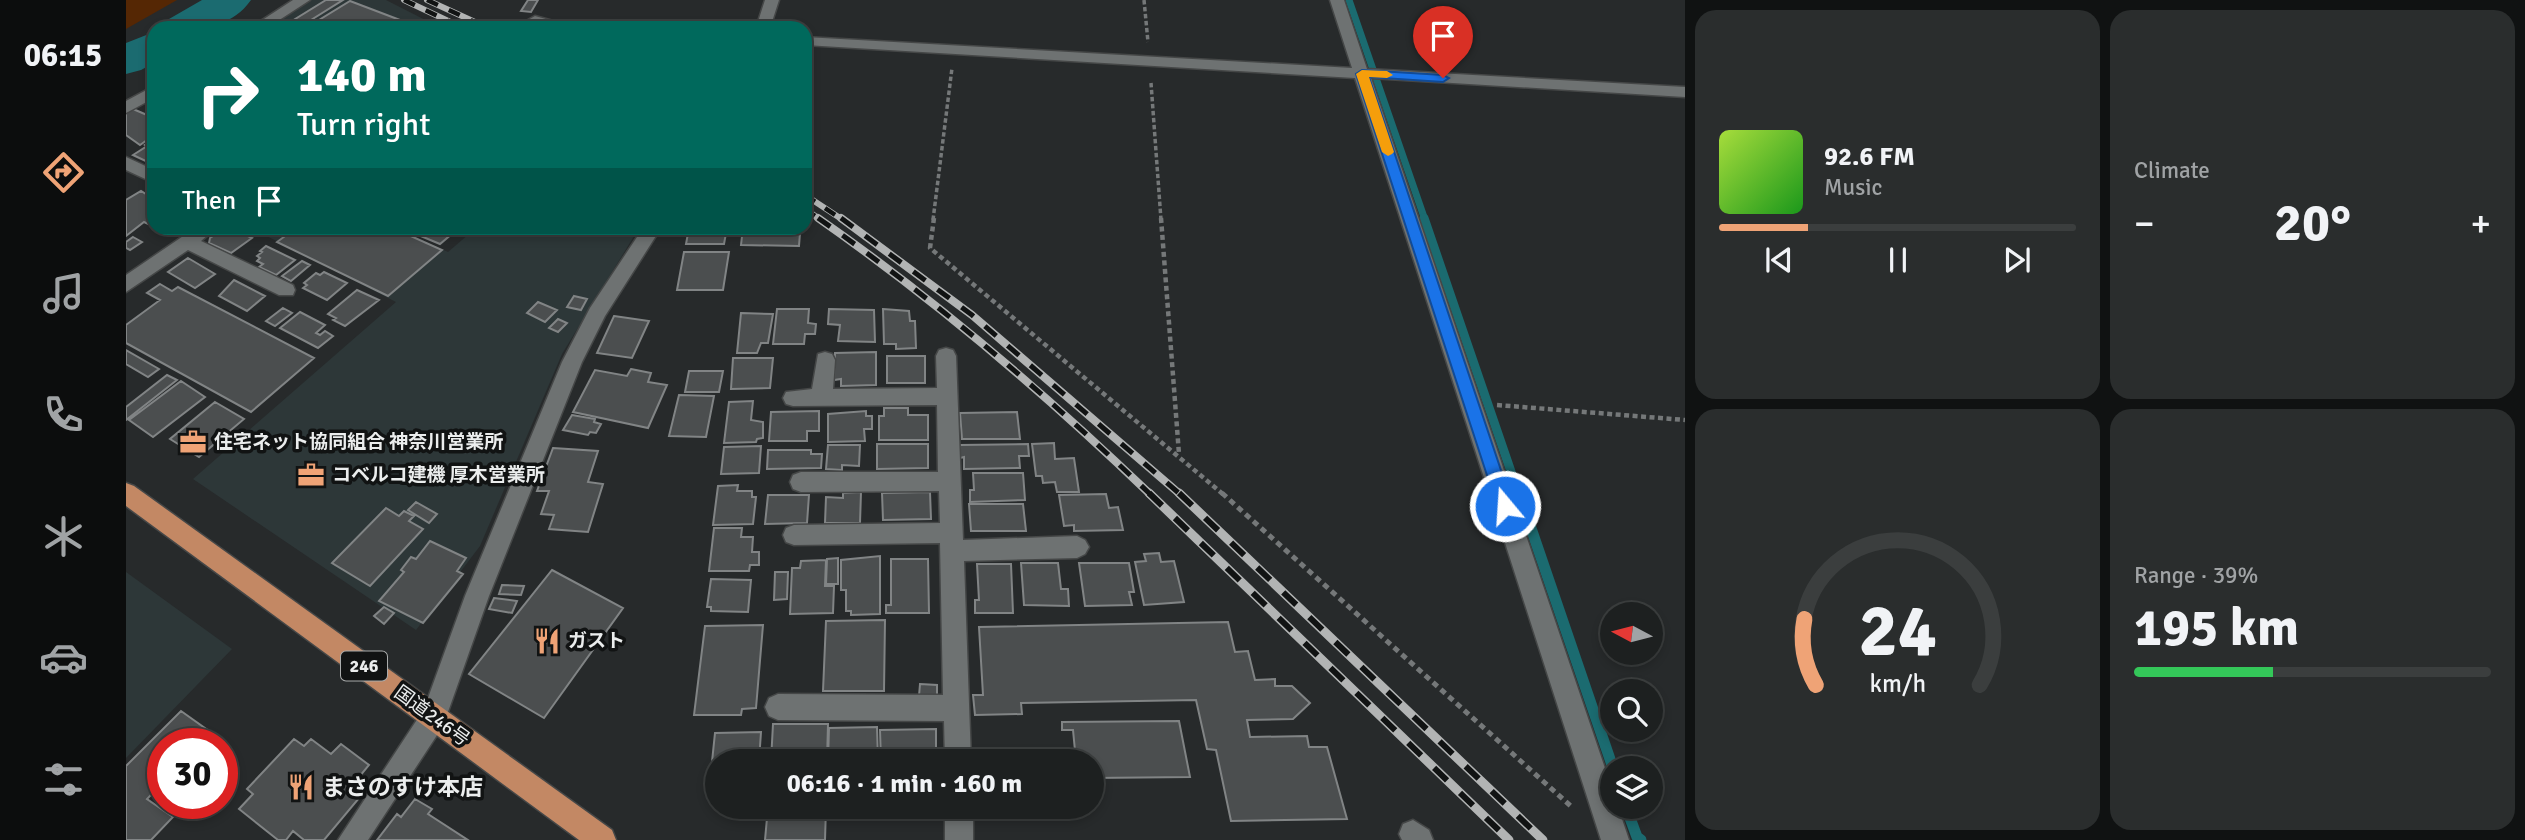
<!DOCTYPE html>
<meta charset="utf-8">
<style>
body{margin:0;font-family:Signika,"Noto Sans JP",sans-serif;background:#2a2d2d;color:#f1f3f6;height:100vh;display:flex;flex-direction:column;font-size:26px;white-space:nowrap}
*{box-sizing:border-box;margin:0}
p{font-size:23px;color:#a0a3a5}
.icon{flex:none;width:38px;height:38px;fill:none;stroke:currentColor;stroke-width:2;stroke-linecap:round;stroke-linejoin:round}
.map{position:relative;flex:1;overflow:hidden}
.drawer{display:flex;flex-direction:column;gap:10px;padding:10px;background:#101212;width:840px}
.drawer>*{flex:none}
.guide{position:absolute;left:21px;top:21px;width:665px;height:214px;border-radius:21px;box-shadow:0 4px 10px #0003,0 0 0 2px #3b3e3e;background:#00695c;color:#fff;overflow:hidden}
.needle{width:46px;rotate:277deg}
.buttons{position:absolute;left:1474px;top:602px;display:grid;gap:14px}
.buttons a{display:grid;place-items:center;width:63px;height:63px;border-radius:50%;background:#1d2020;box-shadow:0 4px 10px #0003,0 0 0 2px #3b3e3e;font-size:35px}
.speed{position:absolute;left:21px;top:728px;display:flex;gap:14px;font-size:35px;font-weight:700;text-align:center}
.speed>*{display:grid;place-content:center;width:91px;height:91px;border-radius:50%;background:#1d2020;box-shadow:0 4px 10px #0003,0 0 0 2px #3b3e3e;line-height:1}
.speed .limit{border:10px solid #d22;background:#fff;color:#111}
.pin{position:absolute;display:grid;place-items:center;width:60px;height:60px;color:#fff;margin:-72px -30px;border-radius:50% 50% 50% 0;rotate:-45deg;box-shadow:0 0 7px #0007}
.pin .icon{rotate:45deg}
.me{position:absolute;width:77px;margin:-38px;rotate:342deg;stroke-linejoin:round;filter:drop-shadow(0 0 5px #0008)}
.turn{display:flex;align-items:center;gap:24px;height:147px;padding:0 35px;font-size:32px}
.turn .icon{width:91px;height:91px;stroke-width:2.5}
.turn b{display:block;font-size:49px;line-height:60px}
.then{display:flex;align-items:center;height:66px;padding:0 35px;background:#0003;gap:14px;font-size:26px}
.big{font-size:52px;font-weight:800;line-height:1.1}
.drawer .widget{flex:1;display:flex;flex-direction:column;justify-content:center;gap:10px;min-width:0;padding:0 24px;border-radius:21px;background:#2a2d2d}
.drawer .dial{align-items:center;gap:0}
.dial svg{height:182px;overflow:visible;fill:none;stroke:#3b3e3e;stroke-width:7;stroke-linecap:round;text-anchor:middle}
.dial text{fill:#f1f3f6;stroke:none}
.song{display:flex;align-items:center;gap:21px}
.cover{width:84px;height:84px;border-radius:10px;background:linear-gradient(135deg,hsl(80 70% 55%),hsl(120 70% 35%))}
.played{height:7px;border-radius:4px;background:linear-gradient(90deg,#efa376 25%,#3b3e3e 25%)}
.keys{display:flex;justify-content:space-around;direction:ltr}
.heat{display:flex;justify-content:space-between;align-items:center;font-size:38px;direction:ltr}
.charge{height:10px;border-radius:5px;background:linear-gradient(90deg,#34c759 39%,#3b3e3e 0)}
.drawer .tiles{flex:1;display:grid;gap:10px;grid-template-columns:repeat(2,1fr)}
.trip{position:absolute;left:579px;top:749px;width:399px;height:70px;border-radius:35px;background:#1d2020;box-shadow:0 4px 10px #0003,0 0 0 2px #3b3e3e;font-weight:800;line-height:70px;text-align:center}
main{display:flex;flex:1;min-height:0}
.dock{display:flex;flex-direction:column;width:126px;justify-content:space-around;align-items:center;background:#0c0d0d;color:#a0a3a5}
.dock .icon{width:49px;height:49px}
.dock .active{color:#efa376}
.dock b{font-size:32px;color:#f1f3f6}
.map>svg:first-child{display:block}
.built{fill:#2d3738}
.green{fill:#552704}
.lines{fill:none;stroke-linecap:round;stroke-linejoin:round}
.stream-far2{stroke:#1b6b70;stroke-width:7}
.stream-far1{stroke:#1b6b70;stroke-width:9}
.stream{stroke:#1b6b70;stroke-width:11}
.river{fill:#1b6b70;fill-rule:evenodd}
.building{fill:#4b4e4f;stroke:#818485;stroke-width:2}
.minor-casing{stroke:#454747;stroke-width:3}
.trunk-casing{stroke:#454747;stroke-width:3}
.path-far2{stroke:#757879;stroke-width:3.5;stroke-dasharray:4.5 2.5;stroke-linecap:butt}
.path-far1{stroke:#757879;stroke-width:4.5;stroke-dasharray:5 3.5;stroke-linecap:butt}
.path{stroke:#757879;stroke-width:5;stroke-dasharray:6 4.5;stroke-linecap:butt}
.minor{fill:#6e7272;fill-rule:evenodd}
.trunk{fill:#c38864;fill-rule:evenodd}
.rail-far2-casing{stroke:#b2b4b4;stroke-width:6}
.rail-far1-casing{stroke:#b2b4b4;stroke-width:8}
.rail-casing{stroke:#b2b4b4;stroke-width:9}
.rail-far2{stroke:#111313;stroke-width:4.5;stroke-dasharray:12;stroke-linecap:butt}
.rail-far1{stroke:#111313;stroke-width:5;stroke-dasharray:15;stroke-linecap:butt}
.rail{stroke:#111313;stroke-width:6;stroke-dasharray:18;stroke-linecap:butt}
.route{fill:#1a73e8;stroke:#114b97;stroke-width:2}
.slow{fill:#f59e0b}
.labels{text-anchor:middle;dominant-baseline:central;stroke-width:7;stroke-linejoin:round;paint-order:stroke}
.shield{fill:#111313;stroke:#aaacac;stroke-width:2}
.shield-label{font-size:18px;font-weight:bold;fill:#ebeded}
.poi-label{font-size:19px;font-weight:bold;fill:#ebeded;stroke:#111313;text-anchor:start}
.street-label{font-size:19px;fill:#ebeded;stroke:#111313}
.near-poi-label{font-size:23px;font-weight:bold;fill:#ebeded;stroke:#111313;text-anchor:start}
</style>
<main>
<nav class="dock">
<b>06:15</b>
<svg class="icon active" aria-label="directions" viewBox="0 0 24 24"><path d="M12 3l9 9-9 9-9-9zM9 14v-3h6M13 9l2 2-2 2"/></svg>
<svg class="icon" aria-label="music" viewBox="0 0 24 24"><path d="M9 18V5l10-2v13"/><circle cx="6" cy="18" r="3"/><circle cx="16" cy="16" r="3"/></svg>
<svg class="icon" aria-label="phone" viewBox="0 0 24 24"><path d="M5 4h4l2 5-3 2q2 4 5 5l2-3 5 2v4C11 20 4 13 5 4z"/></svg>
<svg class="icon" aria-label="climate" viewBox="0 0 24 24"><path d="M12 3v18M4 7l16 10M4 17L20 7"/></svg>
<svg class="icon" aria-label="car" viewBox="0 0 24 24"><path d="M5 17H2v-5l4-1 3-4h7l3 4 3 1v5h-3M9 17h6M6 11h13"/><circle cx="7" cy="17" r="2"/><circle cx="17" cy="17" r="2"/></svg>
<svg class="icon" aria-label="filters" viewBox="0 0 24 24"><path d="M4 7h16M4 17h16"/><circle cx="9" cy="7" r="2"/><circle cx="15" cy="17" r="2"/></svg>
</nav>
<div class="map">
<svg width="1559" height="840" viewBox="0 0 1559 840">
<rect width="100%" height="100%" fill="#272a2b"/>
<path class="built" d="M183 0H260L315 28H137Z
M125 228H270L322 252 350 228H513L436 354 354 546 290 630 67 479 270 302Z
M0 572 106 649 0 758Z"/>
<path class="green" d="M0 0H51L0 29Z"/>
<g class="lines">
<path class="stream-far2" d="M1223 0 1299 220"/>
<path class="stream-far1" d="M1298 218 1393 495"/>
<path class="stream" d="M1393 493 1487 768
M1500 807 1511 837 1515 840"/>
<path class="river" d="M76 0H125C103 31 71 28 37 28L43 19Z
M28 32V63L15 70 0 74V43Z"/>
</g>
<path class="building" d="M200 0H217L177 25 166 21Z
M402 0H412L405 12 395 11Z
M224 1 295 28H180Z
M7 109 28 118V129L22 132 28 135 14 145 0 135V113Z
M28 139V165L7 155 21 146 19 145Z
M26 190 28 191V221L22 224 18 222 0 236V200L15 191 20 194Z
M100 228H105L126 238 105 253 83 243 84 238Z
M170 228H267L316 250 262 296 151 242Z
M291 228H333L314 244 285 232Z
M563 228H601L598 244H560Z
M617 228 665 229 674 233 673 246 615 245Z
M7 237 16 242 4 250 0 248V242Z
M140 246 169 260 150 275 133 267 137 264 131 261 134 258 131 256 136 252 134 251Z
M558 252H603L597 290H551Z
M62 258 89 274 69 288 42 272Z
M176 261 184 265 165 281 156 276Z
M198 272 221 283 201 300 177 288 181 285 178 283 190 273 194 275Z
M108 280 139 296 121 311 93 296Z
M34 284 46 291 52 287 188 358 125 412 0 343V325L34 300 21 293Z
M231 290 253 300 219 326 207 320 210 318 202 314Z
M448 296 461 299 455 310 441 307Z
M412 302 431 310 419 322 401 313Z
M157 308 166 313 149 326 140 321Z
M651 309H683L682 323 690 324 689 334H679L678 344H647Z
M703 309 748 310 749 342 712 341 714 325 702 324Z
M757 309 783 311 784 321H789L790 348 770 349V344H758Z
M174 312 199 325 190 333 194 335 199 331 207 336 192 348 154 328Z
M615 313 647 314 642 343H635L631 353H611Z
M488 316 523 321 506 358 471 353Z
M432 319 441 323 432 332 423 328Z
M0 350 33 369 22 377 0 364Z
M750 352V385L715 386V379L708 380 709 353Z
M761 356H799V383H761Z
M607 358H647L644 388 605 389Z
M505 369 525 373 522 382 541 385 522 428 447 412 469 370 501 376Z
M563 371H597L593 392H559Z
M41 375 51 380 0 420V407Z
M55 381 79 397 27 437 3 420Z
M553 395 588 396 580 437 543 436Z
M627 401 625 420 637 422V438L631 439 630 442 598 443 603 402Z
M89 402 118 419 73 457 44 439Z
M758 408H782V415H802V440H753V416H758Z
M693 411V431H681V441H643L645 412Z
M740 411V416H746V429H738L739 441 702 442V414Z
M891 412 894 439H836L834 413Z
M446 415 469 419 468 422 475 424 470 433 464 432 462 435 437 430Z
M928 443 929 459 948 458 953 492H931L929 482 917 483 916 476H910L906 444Z
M751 444H802V468L751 469Z
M902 444 903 456H893L894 468 838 469V457L834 458V445Z
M702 445H734L733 466 716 465V470L700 469Z
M635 446 633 473 595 474 598 447Z
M427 448 472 451 462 482 477 484 462 532 423 529 428 515 415 514 423 491H411Z
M642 450H685V454H696L695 468 641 469Z
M847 473H897L899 500 844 502V490H848Z
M612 485 611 491H626V497H630L627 524 587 525 592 486Z
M735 492 734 523H699L700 497 717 498V493Z
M804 492 805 519 757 520 756 493Z
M980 494 983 508 992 507 997 530 948 531V525L938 526 933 495Z
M642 495H683L681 523 639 524Z
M290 502 311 514 303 523 282 510Z
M843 504H897L900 531H845Z
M260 508 273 516 278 511 288 516 283 521 297 529 244 586 206 563Z
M588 528H616L615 537H627L626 552H633V565H624L623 571H583Z
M304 541 340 558 331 571 337 574 297 623 253 601 278 572 275 570 285 557 290 559Z
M1033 553 1035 562 1048 561 1058 602 1018 605 1009 562 1020 561 1018 554Z
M754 556V614L725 615V611H720V590H715V560Z
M712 558V584H700L701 559Z
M765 559H802L803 613H760V605H765Z
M700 560 699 586H708L707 613 664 614 666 568H674L675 561Z
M895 563H932L935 589H942L943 606 898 605Z
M953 563H1003L1008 592H1003L1006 605 959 606Z
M851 564H885L887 613H849V600H853Z
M426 570 497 608 418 718 343 674Z
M649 572H662L661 599 648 600Z
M585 579 625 580 622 612 585 611V607H581Z
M376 585 398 586 395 595 373 594Z
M368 598 391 601 386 613 363 609Z
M258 607 268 613 258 624 248 616Z
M759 620 758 691H697L700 621Z
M1102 622 1109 652 1122 651 1129 680 1149 679V686H1166L1184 703 1167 719 1121 720 1124 737 1181 736 1183 747H1201L1221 819 1105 821 1090 750 1081 749 1070 700 895 703 896 714 849 715 847 695H857L853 627Z
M637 625 630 708 616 709 615 715H568L579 626Z
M794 684 811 685V697L793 696Z
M55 711 83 731 72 744H37V782L21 799 47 817 25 840H0V766Z
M1053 721 1064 777 966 778V761H950L947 730H936V722Z
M647 724H702L701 761H645Z
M751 727 752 761H702L703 728Z
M810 729V761H755L754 730Z
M635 732 633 761H592V781H584L589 733Z
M168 739 178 746 185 739 205 754 215 744 243 765 233 777 244 785 198 840H178L167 831 160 840H152L113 809 127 794 121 789Z
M289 799 306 809 302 814 342 840H251L271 814 275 817Z
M642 807H700L699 840H639Z"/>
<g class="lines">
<g class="minor-casing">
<path id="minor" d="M167 0H184L141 28H124Z
M639 0H653L644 28H630Z
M1204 0H1218L1241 69 1559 87V97L1245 78 1486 789V807H1492L1503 840H1475L1229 78 679 45V37L1226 68Z
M409 16 427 21 481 24 488 28C466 28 418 34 402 20Z
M28 86V98L0 113V101Z
M0 157 28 170V183L0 170Z
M69 228H90L75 241 167 285 169 290 167 295H153L62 250 0 292V275Z
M517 228H535L479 316 456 362 363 596 317 726 242 840H212L298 709 339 596 436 362 464 308Z
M820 348 827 350 830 356 837 540 951 536 959 540 963 547 959 554 951 558 838 561 845 761H819L818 721 652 720 643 716 639 707 643 698 652 694 817 695 814 543 668 545 660 542 657 535 660 528 668 525 814 523 813 491 675 492 667 489 664 482 667 475 675 472H812L811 405 667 406 660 404 657 398 660 392 686 389 692 354 699 352 706 354 709 360 707 389 811 388 810 356 813 350Z
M819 807H847V840H819Z
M1287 820 1303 830 1307 840H1276L1273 834 1277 824Z"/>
</g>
<g class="trunk-casing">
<path id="trunk" d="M0 483 8 486 486 830 490 840H453L0 506Z"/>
</g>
<path class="path-far2" d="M1018 0 1022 42
M1025 83 1035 220
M807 220 826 68"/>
<path class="path-far1" d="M808 218 804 248 1098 495
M1035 218 1053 454
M1371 405 1559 420"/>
<path class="path" d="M1096 493 1447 808"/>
<use href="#minor" class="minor"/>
<use href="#trunk" class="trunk"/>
<g class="rail-far2-casing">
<path id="rail-far2" d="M278 0 337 28
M301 0 362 28
M679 195 717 220
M679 209 695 220"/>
</g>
<g class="rail-far1-casing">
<path id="rail-far1" d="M692 218C811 301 921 395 1025 495
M715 218 846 315 1055 495"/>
</g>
<g class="rail-casing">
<path id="rail" d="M1023 493 1383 840
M1053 493 1417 840"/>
</g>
<use href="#rail-far2" class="rail-far2"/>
<use href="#rail-far1" class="rail-far1"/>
<use href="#rail" class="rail"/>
</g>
<path class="route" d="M1236 70 1317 75 1323 78 1317 82 1243 77 1387 506 1385 511 1379 513 1373 511 1371 506 1230 74Z"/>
<path class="slow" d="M1236 70 1261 71 1267 75 1261 78 1243 77 1268 152 1266 154 1262 156 1256 152 1230 74Z"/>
<defs>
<g id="office-bare" transform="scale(2.1)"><path d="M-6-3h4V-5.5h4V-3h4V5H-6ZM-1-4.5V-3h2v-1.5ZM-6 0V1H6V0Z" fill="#efa376" stroke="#111313" stroke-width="2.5" paint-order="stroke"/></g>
<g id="restaurant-bare" transform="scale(2.1)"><path d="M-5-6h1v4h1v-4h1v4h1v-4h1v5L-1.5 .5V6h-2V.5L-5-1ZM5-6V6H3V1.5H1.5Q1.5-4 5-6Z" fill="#efa376" stroke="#111313" stroke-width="2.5" paint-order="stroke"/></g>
</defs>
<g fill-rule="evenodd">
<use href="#office-bare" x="67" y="442"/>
<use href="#office-bare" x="185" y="475"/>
<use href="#restaurant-bare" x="421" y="641"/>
<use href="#restaurant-bare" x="175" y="787"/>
</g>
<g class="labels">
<rect class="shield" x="215" y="651.5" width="46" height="29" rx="5"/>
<g class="shield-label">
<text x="238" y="666">246</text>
</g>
<g class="poi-label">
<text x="88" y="442">住宅ネット協同組合 神奈川営業所</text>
<text x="206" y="475">コベルコ建機 厚木営業所</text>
<text x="442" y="641">ガスト</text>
</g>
<g class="street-label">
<text transform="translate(306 716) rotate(36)">国道246号</text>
</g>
<g class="near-poi-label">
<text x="196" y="787">まさのすけ本店</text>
</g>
</g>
</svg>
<div class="buttons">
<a><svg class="needle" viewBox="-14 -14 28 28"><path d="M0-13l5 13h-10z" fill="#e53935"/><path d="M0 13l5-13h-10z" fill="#a0a3a5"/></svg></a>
<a><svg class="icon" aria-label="search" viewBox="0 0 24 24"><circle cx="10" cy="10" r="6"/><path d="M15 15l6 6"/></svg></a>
<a><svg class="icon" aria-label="layers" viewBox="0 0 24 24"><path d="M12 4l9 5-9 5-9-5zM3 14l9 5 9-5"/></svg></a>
</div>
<div class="speed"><div class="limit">30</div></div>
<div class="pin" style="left:1317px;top:78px;background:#d93025"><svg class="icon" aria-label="arrive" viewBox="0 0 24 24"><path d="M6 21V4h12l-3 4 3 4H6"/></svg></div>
<svg class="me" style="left:1379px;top:506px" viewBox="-20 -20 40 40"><circle r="17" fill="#1a73e8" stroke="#fff" stroke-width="3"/><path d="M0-11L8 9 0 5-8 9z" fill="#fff"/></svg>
<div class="trip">06:16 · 1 min · 160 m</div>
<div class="guide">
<div class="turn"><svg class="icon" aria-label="right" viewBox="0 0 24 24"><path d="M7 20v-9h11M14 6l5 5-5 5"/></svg><div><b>140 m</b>Turn right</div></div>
<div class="then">Then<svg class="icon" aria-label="arrive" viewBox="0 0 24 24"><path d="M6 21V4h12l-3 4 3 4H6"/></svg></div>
</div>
</div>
<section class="drawer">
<div class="tiles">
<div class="widget">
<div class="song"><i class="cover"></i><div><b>92.6 FM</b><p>Music</p></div></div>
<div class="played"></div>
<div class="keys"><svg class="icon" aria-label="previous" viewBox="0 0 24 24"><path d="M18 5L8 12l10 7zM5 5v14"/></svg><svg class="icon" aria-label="pause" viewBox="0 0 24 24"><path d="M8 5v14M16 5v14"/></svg><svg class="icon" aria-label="next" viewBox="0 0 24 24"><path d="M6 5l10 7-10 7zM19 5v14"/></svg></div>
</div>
<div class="widget"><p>Climate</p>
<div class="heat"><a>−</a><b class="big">20°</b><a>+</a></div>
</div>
<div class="widget dial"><svg viewBox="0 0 100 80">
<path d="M14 69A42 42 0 1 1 86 69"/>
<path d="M14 69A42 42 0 0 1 9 40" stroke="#efa376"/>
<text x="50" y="56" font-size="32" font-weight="700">24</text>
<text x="50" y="72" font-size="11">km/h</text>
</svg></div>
<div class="widget"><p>Range · 39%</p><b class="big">195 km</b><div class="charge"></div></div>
</div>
</section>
</main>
